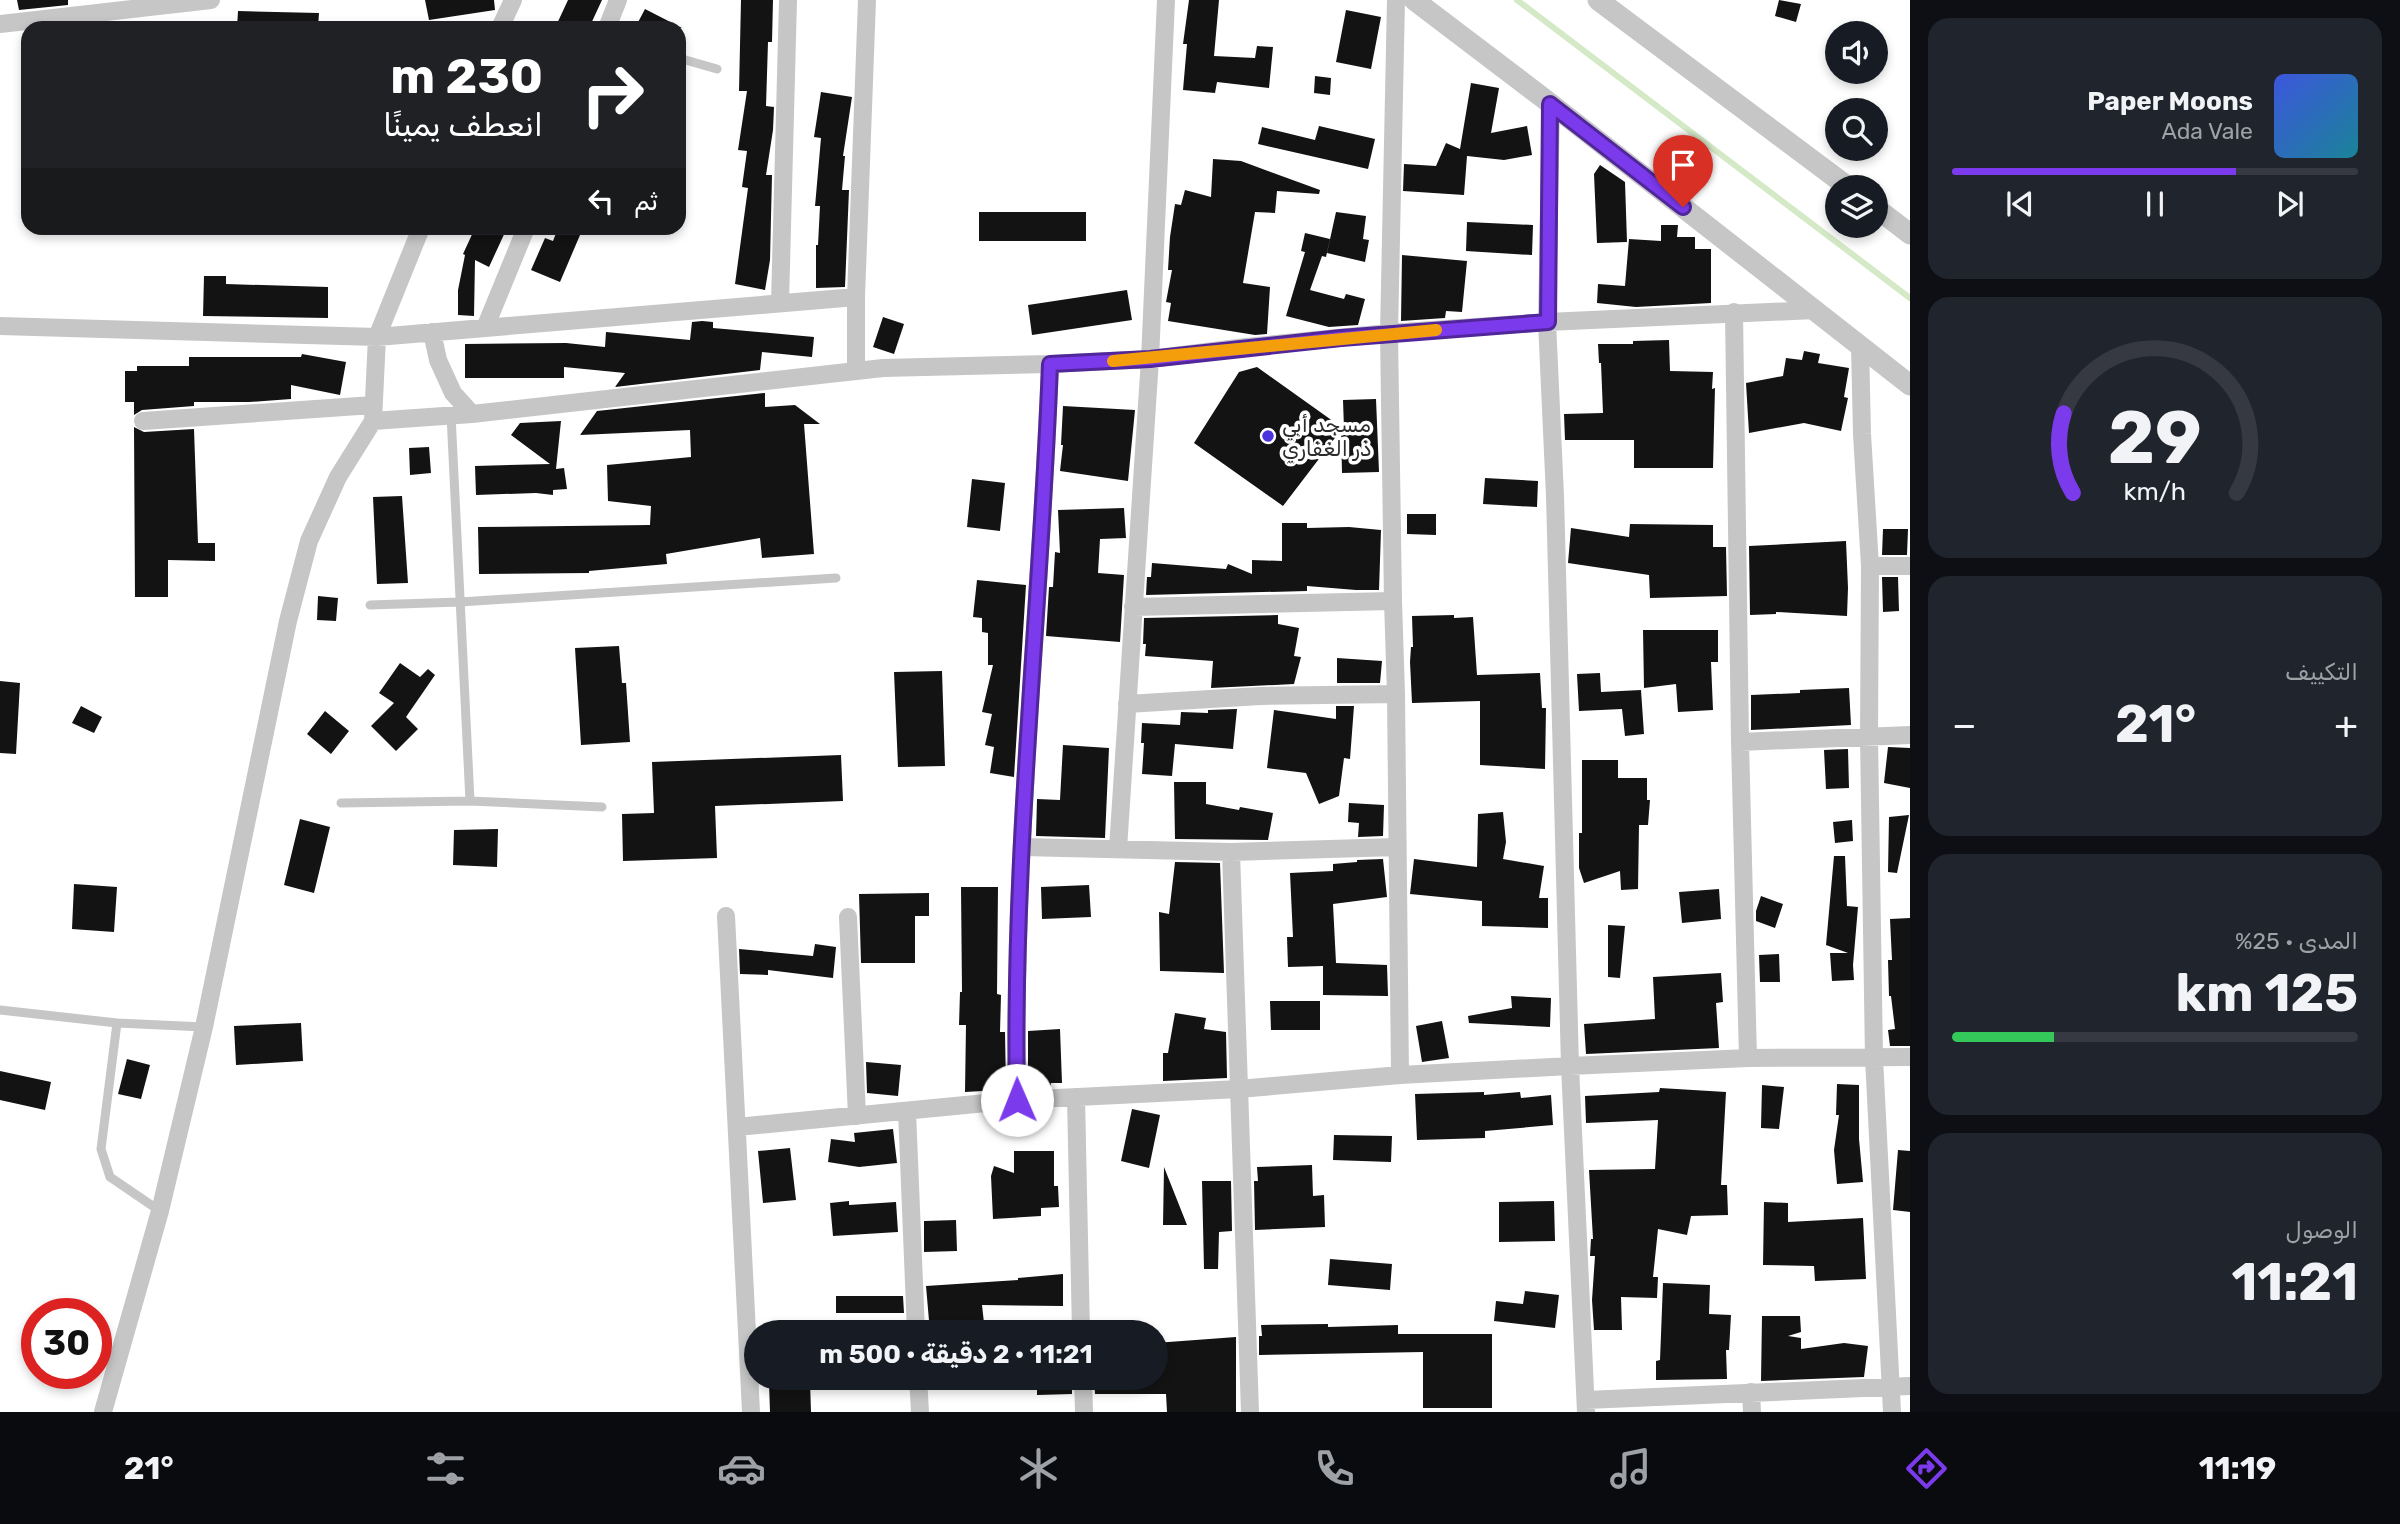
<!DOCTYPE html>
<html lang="ar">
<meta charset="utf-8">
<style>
body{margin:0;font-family:Rubik,"Noto Sans Arabic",sans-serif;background:#20242c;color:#f1f3f6;direction:rtl;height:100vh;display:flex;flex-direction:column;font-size:26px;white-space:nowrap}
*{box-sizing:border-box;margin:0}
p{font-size:23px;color:#9ea1a6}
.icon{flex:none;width:38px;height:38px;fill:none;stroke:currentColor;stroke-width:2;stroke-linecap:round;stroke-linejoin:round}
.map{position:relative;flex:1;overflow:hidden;direction:ltr}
.drawer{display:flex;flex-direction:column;gap:18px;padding:18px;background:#0d0f14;width:490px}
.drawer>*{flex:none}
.top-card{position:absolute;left:21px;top:21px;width:665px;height:214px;border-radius:21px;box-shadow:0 4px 10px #0003;direction:rtl;background:#202124;color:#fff;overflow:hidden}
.buttons{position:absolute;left:1825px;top:21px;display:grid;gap:14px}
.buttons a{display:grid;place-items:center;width:63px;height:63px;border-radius:50%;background:#171b24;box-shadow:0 4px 10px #0003;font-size:35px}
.speed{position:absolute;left:21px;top:1298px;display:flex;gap:14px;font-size:35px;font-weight:700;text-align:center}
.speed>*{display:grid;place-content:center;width:91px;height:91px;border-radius:50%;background:#171b24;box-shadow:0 4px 10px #0003;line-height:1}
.speed .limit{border:10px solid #d22;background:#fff;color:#111}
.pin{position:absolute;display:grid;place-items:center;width:60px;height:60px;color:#fff;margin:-72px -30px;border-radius:50% 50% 50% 0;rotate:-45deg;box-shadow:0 0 7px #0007}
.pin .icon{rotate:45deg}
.me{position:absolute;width:77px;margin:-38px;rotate:359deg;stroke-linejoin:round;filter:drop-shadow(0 0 5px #0008)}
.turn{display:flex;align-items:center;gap:24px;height:147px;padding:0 28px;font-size:32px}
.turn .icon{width:91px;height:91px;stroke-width:2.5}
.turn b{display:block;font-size:49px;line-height:60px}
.then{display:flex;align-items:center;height:66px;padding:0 28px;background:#0003;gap:14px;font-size:26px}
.big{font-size:52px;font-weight:700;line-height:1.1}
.drawer .card{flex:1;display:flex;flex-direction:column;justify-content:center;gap:10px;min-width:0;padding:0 24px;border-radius:21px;background:#20242c}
.drawer .dial{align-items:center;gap:0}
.dial svg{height:182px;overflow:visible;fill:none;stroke:#363941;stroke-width:7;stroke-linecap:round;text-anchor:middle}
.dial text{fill:#f1f3f6;stroke:none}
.song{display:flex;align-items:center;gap:21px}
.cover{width:84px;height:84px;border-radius:10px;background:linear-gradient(135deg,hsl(230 70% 55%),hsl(190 70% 35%))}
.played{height:7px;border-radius:4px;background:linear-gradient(90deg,#7c3aed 70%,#363941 70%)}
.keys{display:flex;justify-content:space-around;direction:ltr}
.heat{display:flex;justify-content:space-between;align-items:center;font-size:38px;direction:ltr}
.charge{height:10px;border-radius:5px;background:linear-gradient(90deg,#34c759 25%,#363941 0)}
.trip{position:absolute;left:744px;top:1320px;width:424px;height:70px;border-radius:35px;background:#171b24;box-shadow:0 4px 10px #0003;font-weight:700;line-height:70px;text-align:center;direction:rtl}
.menu{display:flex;height:112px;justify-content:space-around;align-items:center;background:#090b0e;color:#9ea1a6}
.menu .icon{width:49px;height:49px}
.menu .on{color:#7c3aed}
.menu b{font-size:32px;color:#f1f3f6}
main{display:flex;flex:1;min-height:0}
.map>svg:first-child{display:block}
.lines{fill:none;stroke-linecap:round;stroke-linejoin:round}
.stream{stroke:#d4e9c6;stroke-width:6}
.building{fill:#131313}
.service{stroke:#c6c6c6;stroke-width:9}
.minor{stroke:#c6c6c6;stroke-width:18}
.tertiary{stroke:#c6c6c6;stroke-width:21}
.route-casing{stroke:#51269a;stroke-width:18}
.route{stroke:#7c3aed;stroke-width:12}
.slow{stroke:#f59e0b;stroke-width:12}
.poi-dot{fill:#4b33dd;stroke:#fff;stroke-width:2.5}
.labels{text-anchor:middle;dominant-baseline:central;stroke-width:7;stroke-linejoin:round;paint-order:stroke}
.poi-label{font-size:21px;fill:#2c2c2c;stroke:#fff;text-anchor:start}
</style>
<main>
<section class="drawer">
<div class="card">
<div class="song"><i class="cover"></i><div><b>Paper Moons</b><p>Ada Vale</p></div></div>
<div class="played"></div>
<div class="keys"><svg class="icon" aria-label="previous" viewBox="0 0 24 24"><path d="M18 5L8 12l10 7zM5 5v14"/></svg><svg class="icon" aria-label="pause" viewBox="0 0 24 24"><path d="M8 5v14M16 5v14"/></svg><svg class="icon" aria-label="next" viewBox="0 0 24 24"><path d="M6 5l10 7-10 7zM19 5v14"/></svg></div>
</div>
<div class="card dial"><svg viewBox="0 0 100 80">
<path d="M14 69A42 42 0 1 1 86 69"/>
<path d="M14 69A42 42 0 0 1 10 34" stroke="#7c3aed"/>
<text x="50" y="56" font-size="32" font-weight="700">29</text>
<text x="50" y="72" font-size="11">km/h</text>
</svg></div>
<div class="card"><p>التكييف</p>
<div class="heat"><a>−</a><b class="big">21°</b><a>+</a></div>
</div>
<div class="card"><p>المدى · 25%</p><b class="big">125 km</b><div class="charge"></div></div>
<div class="card"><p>الوصول</p><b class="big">11:21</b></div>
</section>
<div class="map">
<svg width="1910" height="1412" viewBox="0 0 1910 1412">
<rect width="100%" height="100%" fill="#fff"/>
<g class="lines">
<path class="stream" d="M1517 0 1910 298"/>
</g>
<path class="building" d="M17 0H68V5L19 10Z
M425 0H494L495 10 429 20Z
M568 0H602L589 28H555Z
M741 0H773L772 42H768L766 106 774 107 773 130 766 175H772L770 260 765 290 735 284 748 188 742 187 747 151 738 150 747 91H739Z
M1189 0H1219L1214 56 1255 58 1257 46 1273 47 1269 88 1217 82 1215 93 1183 90 1187 44H1183Z
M1779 0 1801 4 1796 22 1775 16Z
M645 9 682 28H635Z
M1346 10 1381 17 1371 69 1336 62Z
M238 11 319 13 318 28H237Z
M1315 76 1331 78 1330 95 1314 93Z
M1471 83 1499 88 1491 133 1527 126 1532 155 1504 160 1467 156 1464 195 1403 191 1404 164 1436 166 1446 143 1460 149Z
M821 92 852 97 843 156H845L842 190H849L845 287 816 288V245H818L820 206H815L816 195 821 138 814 137Z
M1319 126 1375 139 1368 169 1258 144 1262 127 1315 140Z
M1213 159 1241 161 1320 190 1319 194 1277 191 1275 213 1255 212 1243 283 1270 287 1267 334 1255 335 1168 321 1171 303 1166 302 1172 270H1168L1170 237 1175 204 1181 205 1185 190 1211 197Z
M1600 165 1625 182 1627 242 1597 243 1594 174Z
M979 212H1086V241H979Z
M1336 212 1366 216 1363 239 1369 240 1365 262 1327 253Z
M1467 222 1533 225 1532 255 1466 251Z
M1661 225H1678L1677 237H1695V249H1711V303L1636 307 1597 303 1598 284 1625 286 1629 239 1661 241Z
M475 228H507L489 267 475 260 474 316 458 315V290L465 255 463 254Z
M558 228H583L560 282 531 270 545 238 553 241Z
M1305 233 1330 239 1326 257 1322 256 1310 290 1344 299 1346 294 1365 299 1358 325 1329 327 1286 316 1305 252 1301 251Z
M1402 255 1467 261 1462 312 1446 311 1445 318 1401 321Z
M204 276H226V284L328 287V318L203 316Z
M1127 290 1132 320 1032 335 1028 305Z
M883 317 904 324 894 354 873 347Z
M702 321 713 322V328L814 337 812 357 762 352 760 370 615 387 625 373 564 367V378H465V344L566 343 605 347 606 332 690 340 692 322Z
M1669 340 1670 371 1713 372 1712 389 1715 388 1713 468H1634V440H1565L1564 414 1603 413 1601 363H1599L1598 344H1633V341Z
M1804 351 1820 354 1818 363 1849 368 1844 397 1848 398 1841 431 1804 423 1749 433 1746 383 1783 376 1786 358 1802 360Z
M302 354 346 362 340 395 291 385V399L249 402H194V406L142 410 134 415V402H125V371H137V366H189V357H301Z
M1257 367 1344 429 1343 400 1376 399 1379 472 1342 473 1341 430 1283 506 1194 443 1239 372Z
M765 393V407L795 405 820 424H804L814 554 762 558 760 538 666 554 667 564 589 571V573L479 574 478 527 650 525 651 506 608 501 607 465 691 457 690 430 580 435 597 411Z
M1063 406 1135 410 1128 481 1060 471 1063 445H1061Z
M561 421 556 469 564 468 567 489 553 490V495L536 493 476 495 475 466 550 464 511 435 520 423Z
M134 427 144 432 194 429 198 543H215V561L168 560V597H135Z
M429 447 431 473 410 475 409 448Z
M1485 478 1538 481 1537 507 1483 504Z
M972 479 1005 483 1000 531 967 527Z
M402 496 408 583 377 584 373 497Z
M1124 508 1126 538 1100 539 1098 573 1124 575 1120 642 1046 636 1049 587H1053L1055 552 1060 553 1058 510Z
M1407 514H1436V535L1407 534Z
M1282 523H1307V528L1349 527 1381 530 1379 590H1356L1307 586V591L1146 595 1147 577H1151L1152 563 1226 569 1228 564 1252 574V560L1282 561Z
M1630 524 1713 525V547H1726L1727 596 1650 598 1649 575 1568 563 1571 528 1629 537Z
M1883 529H1908L1907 555H1882Z
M1846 541 1848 588 1847 616 1776 612V614L1750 615 1749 546Z
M1882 577H1898L1899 611 1883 612Z
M977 580 1026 585 1014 777 990 773 994 747 985 745 992 714 982 712 993 665H988V633L982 632V618L973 617Z
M318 596 338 598 336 621 317 620Z
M1278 615V624L1299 628 1294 656 1301 657 1294 684 1211 688 1213 661 1145 656 1146 644H1143L1144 618Z
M1454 615V618L1473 617 1477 675 1540 673 1542 708H1546L1545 769 1480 765V701L1412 703 1410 662 1411 647H1413L1412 616Z
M1643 630H1718V662H1711L1713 710 1678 712 1676 684 1644 688Z
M619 646 622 683H626L630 742 581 745 575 648Z
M1337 658 1382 661 1380 683H1337Z
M400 663 420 677 428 669 435 675 406 717 418 729 396 751 371 726 394 703 379 693Z
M942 671 945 766 898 767 894 672Z
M1600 673 1601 692 1641 690 1644 734 1625 736 1622 709 1579 711 1577 674Z
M0 681 20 683 16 754 0 753Z
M1849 688 1851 725 1751 730V695L1800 693V690Z
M81 706 102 717 94 733 72 723Z
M1336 706H1354L1350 759 1344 758 1339 796 1319 804 1306 773 1267 768 1274 710 1336 719Z
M1237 709 1233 749 1175 744 1172 776 1142 774 1144 743H1141L1142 723 1180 725 1181 712 1208 713V710Z
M325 711 349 731 331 754 307 734Z
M1063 745 1109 748 1105 838 1036 836 1037 799 1060 800Z
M1888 747 1910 748V788L1884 783Z
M1848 749 1849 788 1826 789 1824 750Z
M841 755 843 801 715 806 717 858 623 861 622 814 654 813 652 762Z
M1582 760H1618V778H1647V800H1650L1648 825H1639L1638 889 1621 890 1620 871 1584 883 1579 868V833H1582Z
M1174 782H1206V804L1239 810 1240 807 1273 813 1268 840 1175 839Z
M1349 803 1384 805 1383 836 1358 837 1359 823 1348 822Z
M1503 812 1506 842 1503 859 1544 866 1539 898H1548V928L1482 926V901L1410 894 1414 859 1477 867 1478 814Z
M1909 815 1897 873 1888 872 1889 817Z
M300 819 330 827 314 893 284 885Z
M1852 820 1853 841 1835 843 1833 822Z
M498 829 497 867 453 865 454 830Z
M1834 856H1845L1847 906 1858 907 1853 965 1854 980 1832 981 1830 953H1848L1826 945Z
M1383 859 1387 897 1333 904 1336 963 1387 965 1388 996 1323 995V966L1288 967 1287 937H1293L1290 873 1333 871V864L1357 862V860Z
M1175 862 1220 863 1224 973 1160 971 1159 912 1169 914Z
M74 884 117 887 114 932 72 929Z
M1089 885 1091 917 1042 919 1041 887Z
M961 887H998L997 994 1001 995 1000 1032H1005L1006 1089 1000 1090 965 1092 966 1025H959L960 992H962Z
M1719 889 1721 919 1682 923 1679 892Z
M929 893V916H915V963H861L859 894Z
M1761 896 1783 904 1775 928 1756 921V911Z
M1910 918V1046H1890L1888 1030 1895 1029 1891 996H1889L1888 960H1892L1890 919Z
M1608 925 1625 926 1620 978 1608 977Z
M815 944 836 947 833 978 768 970V975L740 974 739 949 813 956Z
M1779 954 1780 982H1760L1759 955Z
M1721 973 1723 1002 1716 1003 1719 1048 1586 1054 1584 1024 1655 1019 1653 977Z
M1511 996 1551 998 1550 1027 1469 1023 1468 1016 1512 1008Z
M1270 1001H1320V1030H1271Z
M1175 1013 1206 1018 1204 1029 1226 1032 1227 1078 1163 1081V1053H1168Z
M1442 1021 1449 1058 1422 1062 1416 1026Z
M301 1023 303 1061 236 1065 234 1026Z
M1060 1029 1062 1083H1051V1087L1028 1088V1031Z
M127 1059 150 1065 141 1099 118 1094Z
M866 1062 901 1065 898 1096 867 1093Z
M0 1071 51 1082 45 1110 0 1100Z
M1837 1084 1859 1085V1139L1863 1182 1837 1184 1834 1150 1839 1115H1836Z
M1762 1085 1784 1087 1779 1129 1761 1128Z
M1660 1088 1726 1092 1721 1185H1727L1728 1215 1691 1216 1687 1235 1658 1229 1653 1277H1658L1657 1298 1621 1297 1622 1330H1594L1592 1300 1595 1256H1590L1591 1239H1593L1589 1170 1655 1169 1658 1120 1586 1123 1585 1096 1659 1092Z
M1484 1092V1095L1520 1092 1521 1098 1551 1095 1553 1125 1485 1131V1138L1417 1140 1415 1094Z
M1132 1109 1160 1115 1149 1168 1121 1161Z
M893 1129 897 1163 859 1167 828 1162 831 1139 855 1142 854 1133Z
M1334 1135 1392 1136 1391 1162 1333 1160Z
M790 1148 796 1200 763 1203 758 1151Z
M1898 1150 1910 1151V1212L1893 1210Z
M1014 1151H1054V1186H1058L1059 1207 1041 1208V1216L993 1219 991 1176 994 1166 1014 1173Z
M1312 1165 1313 1196 1324 1195 1325 1227 1255 1230 1254 1181H1258L1257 1167Z
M1164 1167 1187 1225H1163Z
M1202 1181H1231L1232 1231 1219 1232 1218 1269H1204Z
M849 1201V1205L896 1202 898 1232 833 1236 830 1203Z
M1554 1201 1555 1241 1499 1242V1202Z
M1764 1202 1788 1203V1222L1863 1218 1866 1279 1815 1281 1814 1266 1763 1265Z
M956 1220 957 1251 924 1252V1221Z
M1330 1259 1392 1264 1390 1290 1328 1285Z
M1063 1274V1306L982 1305 985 1332H930L926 1286 1018 1280V1278Z
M1663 1283 1710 1285 1709 1314 1731 1315 1729 1350H1726L1727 1379 1656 1380V1361L1660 1360Z
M1525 1291 1559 1295 1555 1328 1494 1321 1496 1301 1523 1304Z
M836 1296H903L904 1313H836Z
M1762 1316H1800L1801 1332 1788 1336 1801 1338V1349L1844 1343 1868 1346 1864 1377 1761 1381Z
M1328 1324V1327L1398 1325V1334H1492V1408H1423V1352L1259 1355V1336H1262L1261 1325Z
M1236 1337V1412H1167L1166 1394H1095L1094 1377H1155V1343Z
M1037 1377H1072V1394L1037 1395Z
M810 1381 811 1412H770L769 1383Z"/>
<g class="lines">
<path class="service" d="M682 59 717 69
M451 415 470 801
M370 605 460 602 836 578
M341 803 470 801 602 807
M0 1010 117 1023 204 1027
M117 1023 101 1149 110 1177 160 1211"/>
<path class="minor" d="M0 24 211 0
M500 28 513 0
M607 28 618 0
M780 303 788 0
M1734 312 1740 742 1748 1058
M0 326 377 337 856 297
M485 328 526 228
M432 332 438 360 453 393 472 414
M1860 346 1862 434 1870 566 1869 736 1874 1058 1892 1412
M856 371V297L867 0
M143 421 373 405
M373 421 472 414 883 368 1050 364 1150 359 1246 347 1389 333 1547 322 1815 310
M1870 566H1910
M1393 601 1396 694 1400 1075
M1133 607 1393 601 1389 333 1396 0
M1127 704 1260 696 1396 694
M1740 742 1910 735
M1022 847 1231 852 1397 847
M1118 849 1150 359 1166 0
M1231 852 1250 1412
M726 916 751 1412
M848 917 857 1116
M1076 1097 1081 1332
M1017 1100C1012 854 1041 609 1050 364
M907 1111 916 1332
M737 1127 1017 1100 1239 1089 1400 1075 1570 1066 1555 496 1547 322 1551 104
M918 1377 920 1412
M1083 1377 1084 1412
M1751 1392 1752 1412
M1586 1400 1910 1386
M103 1412 160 1211 204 1027 288 621 309 541 338 477 373 421 377 337 421 228
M1586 1412 1570 1066 1748 1058 1910 1057"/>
<path class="tertiary" d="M1414 0 1551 104 1910 385
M1598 0 1848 187
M1876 208 1910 234"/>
</g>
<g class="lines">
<g class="route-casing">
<path id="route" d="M1017 1100C1012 854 1041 609 1050 364L1150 359 1341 338 1548 322 1550 104 1683 207"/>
</g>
<use href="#route" class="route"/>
<path class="slow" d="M1113 361 1436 330"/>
</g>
<circle class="poi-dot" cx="1268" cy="436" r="7"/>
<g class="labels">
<g class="poi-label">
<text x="1282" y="424">مسجد أبي<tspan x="1282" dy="24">ذر الغفاري</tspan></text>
</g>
</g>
</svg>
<div class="buttons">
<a><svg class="icon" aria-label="sound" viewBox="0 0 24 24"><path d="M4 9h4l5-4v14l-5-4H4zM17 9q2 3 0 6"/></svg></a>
<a><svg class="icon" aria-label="search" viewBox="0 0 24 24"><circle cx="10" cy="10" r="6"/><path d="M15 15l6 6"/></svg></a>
<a><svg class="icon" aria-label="layers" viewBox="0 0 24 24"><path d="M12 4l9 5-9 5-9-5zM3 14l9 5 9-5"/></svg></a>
</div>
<div class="speed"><div class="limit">30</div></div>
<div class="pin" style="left:1683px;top:207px;background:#d93025"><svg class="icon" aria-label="arrive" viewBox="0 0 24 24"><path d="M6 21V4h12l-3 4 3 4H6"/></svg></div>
<svg class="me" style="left:1017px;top:1100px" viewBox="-20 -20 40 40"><circle r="19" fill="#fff"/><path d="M0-13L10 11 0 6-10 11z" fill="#7c3aed"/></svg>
<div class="trip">11:21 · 2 دقيقة · 500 m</div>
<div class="top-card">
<div class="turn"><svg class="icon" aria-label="right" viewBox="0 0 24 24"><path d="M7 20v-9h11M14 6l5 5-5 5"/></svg><div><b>230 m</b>انعطف يمينًا</div></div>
<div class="then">ثم<svg class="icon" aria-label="left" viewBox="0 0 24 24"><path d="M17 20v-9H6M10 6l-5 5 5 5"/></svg></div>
</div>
</div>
</main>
<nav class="menu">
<b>11:19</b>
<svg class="icon on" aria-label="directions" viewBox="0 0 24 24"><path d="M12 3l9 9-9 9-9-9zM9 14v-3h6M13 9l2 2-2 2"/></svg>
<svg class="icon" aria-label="music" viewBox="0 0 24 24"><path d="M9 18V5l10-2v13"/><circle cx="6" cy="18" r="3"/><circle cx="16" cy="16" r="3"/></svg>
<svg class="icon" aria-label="phone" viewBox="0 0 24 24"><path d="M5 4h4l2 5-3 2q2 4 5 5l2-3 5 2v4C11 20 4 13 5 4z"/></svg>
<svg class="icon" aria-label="climate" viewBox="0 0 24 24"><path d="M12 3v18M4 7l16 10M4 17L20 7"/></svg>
<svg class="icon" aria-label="car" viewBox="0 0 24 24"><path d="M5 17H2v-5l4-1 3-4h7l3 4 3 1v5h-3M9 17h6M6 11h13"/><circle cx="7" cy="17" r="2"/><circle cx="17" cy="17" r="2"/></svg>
<svg class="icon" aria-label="filters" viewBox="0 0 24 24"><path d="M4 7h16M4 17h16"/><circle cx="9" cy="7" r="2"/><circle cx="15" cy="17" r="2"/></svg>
<b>21°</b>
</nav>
